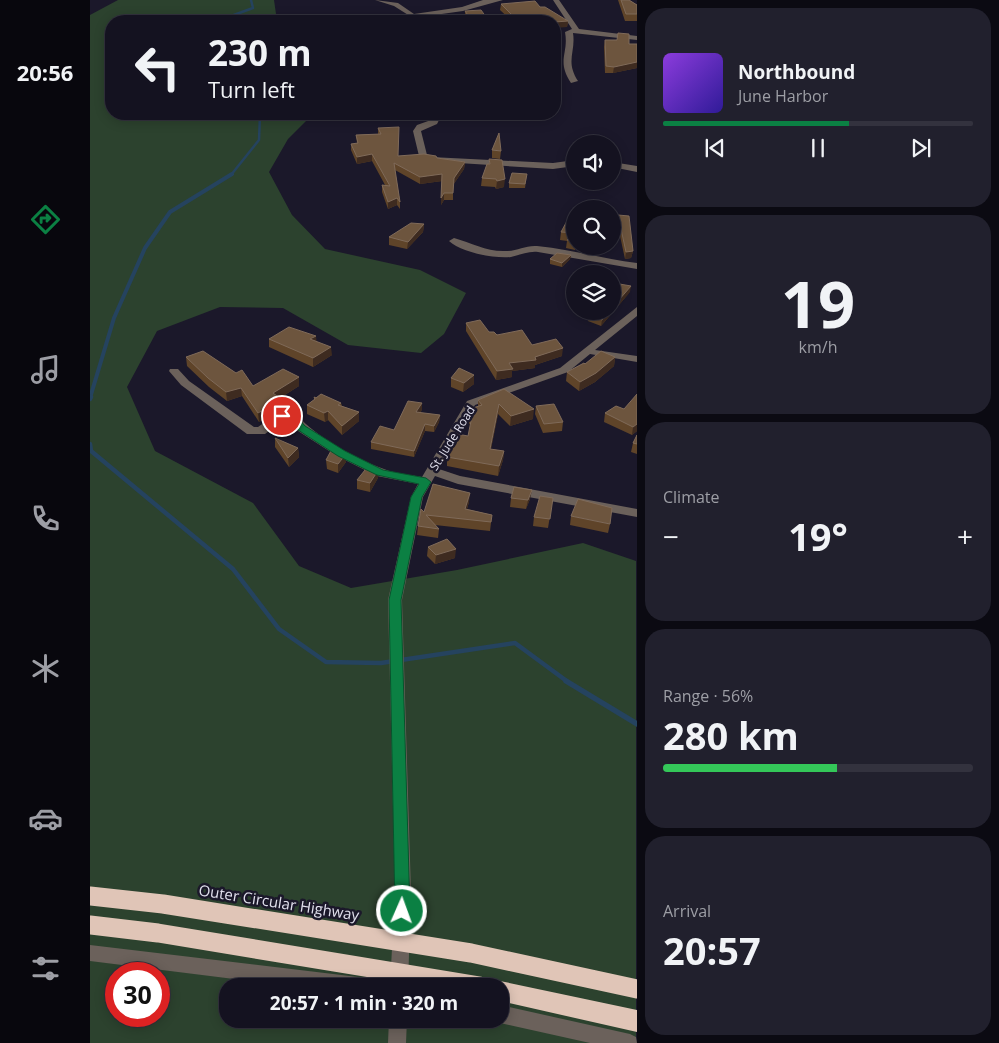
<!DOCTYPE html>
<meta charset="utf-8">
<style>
body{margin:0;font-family:"Open Sans",sans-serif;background:#21202d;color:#f1f3f6;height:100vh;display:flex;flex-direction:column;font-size:19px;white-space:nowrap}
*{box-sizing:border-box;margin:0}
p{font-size:16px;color:#9d9ea5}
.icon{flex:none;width:28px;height:28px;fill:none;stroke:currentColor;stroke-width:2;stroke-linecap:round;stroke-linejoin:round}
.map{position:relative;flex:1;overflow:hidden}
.panel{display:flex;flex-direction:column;gap:8px;padding:8px;background:#0b0a12;width:362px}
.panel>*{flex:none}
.guide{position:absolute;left:15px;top:15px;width:456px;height:105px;border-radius:20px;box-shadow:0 2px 12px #0003,0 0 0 1px #33323e;background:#141220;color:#f1f3f6;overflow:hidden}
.buttons{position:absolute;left:476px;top:135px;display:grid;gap:10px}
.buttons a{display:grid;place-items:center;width:55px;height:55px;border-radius:50%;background:#141220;box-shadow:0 2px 12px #0003,0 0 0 1px #33323e;font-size:25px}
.speed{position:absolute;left:15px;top:962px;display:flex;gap:10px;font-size:25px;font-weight:700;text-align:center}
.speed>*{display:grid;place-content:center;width:65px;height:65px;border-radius:50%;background:#141220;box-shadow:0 2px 12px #0003,0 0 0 1px #33323e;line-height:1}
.speed .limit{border:8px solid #d22;background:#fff;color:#111}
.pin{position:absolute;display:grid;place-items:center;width:42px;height:42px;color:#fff;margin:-21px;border:2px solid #fff;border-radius:50%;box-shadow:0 1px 5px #0007}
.me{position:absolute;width:55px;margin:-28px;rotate:2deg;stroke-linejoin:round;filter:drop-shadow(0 0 4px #0008)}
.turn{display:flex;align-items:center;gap:18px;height:105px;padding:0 20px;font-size:22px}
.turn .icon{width:65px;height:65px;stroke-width:2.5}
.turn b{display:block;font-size:35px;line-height:42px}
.big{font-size:38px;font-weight:700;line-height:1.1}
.panel .tile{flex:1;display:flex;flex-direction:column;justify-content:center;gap:8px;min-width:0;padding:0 18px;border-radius:20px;background:#21202d}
.panel .dial{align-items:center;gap:0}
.dial b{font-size:65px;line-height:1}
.song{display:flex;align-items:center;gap:15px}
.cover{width:60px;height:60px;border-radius:8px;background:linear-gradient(135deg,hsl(270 70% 55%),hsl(250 70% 35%))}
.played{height:5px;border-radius:2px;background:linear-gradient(90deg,#0b8043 60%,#33323e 60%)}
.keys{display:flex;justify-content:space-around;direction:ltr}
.heat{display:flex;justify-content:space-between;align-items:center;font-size:28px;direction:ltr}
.charge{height:8px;border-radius:4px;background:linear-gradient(90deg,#34c759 56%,#33323e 0)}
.trip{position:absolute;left:129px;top:978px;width:290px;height:50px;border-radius:20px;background:#141220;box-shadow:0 2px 12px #0003,0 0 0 1px #33323e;font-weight:700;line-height:50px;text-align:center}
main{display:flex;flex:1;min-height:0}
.tabs{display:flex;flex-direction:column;width:90px;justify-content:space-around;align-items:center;background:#08070d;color:#9d9ea5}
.tabs .icon{width:35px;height:35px}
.tabs .active{color:#0b8043}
.tabs b{font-size:22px;color:#f1f3f6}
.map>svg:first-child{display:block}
.green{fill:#2c422e;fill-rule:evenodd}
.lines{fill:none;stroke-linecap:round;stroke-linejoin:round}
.stream-far3{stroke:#25435f;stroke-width:2.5}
.stream-far2{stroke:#25435f;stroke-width:4}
.stream-far1{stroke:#25435f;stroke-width:4.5}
.stream{stroke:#25435f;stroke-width:5.5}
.minor{fill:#6b615b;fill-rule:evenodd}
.highway{fill:#e0c5b7;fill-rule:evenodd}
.highway-bridge{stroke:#e0c5b7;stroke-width:19}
.wall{fill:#5f4429}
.shaded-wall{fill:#3e2b20}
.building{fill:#6d553e;stroke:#7f6a59}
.route{fill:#0b8043;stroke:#07532c}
.labels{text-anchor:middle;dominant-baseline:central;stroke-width:5;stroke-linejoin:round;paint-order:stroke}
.street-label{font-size:12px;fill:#e1e0ed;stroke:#1b182a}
.near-street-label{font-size:15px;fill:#e1e0ed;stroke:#1b182a}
</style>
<main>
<nav class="tabs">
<b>20:56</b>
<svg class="icon active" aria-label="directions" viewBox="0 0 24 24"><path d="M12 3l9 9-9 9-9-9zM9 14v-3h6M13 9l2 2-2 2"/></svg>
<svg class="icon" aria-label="music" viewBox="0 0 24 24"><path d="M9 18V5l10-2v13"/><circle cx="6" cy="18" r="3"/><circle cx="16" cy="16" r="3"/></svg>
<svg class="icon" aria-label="phone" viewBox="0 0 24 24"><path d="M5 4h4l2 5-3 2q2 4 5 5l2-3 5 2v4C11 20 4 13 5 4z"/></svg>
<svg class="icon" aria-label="climate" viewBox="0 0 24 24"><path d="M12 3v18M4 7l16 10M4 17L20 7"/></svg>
<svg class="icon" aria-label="car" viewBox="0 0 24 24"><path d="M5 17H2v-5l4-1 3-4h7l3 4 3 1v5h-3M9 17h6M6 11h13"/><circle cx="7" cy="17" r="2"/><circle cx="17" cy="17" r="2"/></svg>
<svg class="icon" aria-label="filters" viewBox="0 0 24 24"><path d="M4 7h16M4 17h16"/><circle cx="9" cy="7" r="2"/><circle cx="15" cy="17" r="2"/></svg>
</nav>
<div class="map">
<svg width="547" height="1043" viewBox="0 0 547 1043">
<rect width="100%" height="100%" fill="#1b182a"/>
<path class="green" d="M28 0H184L187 21H21V114H328L327 116 217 120 198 139 179 172 202 215 235 249 330 270 376 293 354 334 331 353 258 345 193 308 130 307 67 331 37 387 65 451 163 503 209 566 261 588 367 570 493 543 546 561V1043H0V15ZM26 974H69V1016H26ZM138 986H410V1019H138Z"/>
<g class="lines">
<path class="stream-far3" d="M97 21 100 18 141 16 163 8 161 0
M141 175 169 140 170 114"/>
<path class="stream-far2" d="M0 398 24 318 55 248 80 212 142 174"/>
<path class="stream-far1" d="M0 399 1 397
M0 444 1 451 143 569 189 629 236 662 291 663 425 643 478 682"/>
<path class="stream" d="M476 681 547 724"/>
<path class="minor" d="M285 0 308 3 324 14 372 7 393 0H413L373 11 323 18 304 6Z
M463 0H469L489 29 547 36V40L483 33C486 52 475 61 488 81L481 83C466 60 479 54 475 32L482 29Z
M344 114H352L347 124 331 131 337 155 341 157 463 163 485 160V166L463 169 337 161 329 156 323 131 327 125 341 120Z
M522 162 547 166V172L522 167Z
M364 238C382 243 397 252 416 251 427 251 436 245 447 246 480 249 513 259 547 263V269L448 252C438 251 430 255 421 257 405 259 370 252 359 241Z
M547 307V316L505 350 547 356V362L500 354 478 372 385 405 349 469 370 476 547 509V517L368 484 345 476 333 497 312 600 321 892 318 986H300L305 892 298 600 321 497 328 484 287 476 247 456 208 431 199 421 194 420 175 434H157L91 385 79 371 80 369H88L99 381 164 427H168L188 413 207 415C226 437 266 459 294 469 306 474 320 475 332 477L377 401 470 368Z
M0 945 268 977 274 980 277 986H201L0 961Z
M410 1005 540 1034 546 1037 547 1043H500L410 1023 403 1019H410Z
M299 1019H317L316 1043H298Z"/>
<path class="highway" d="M410 981 547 1010V1032L410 1001V986H401L403 984Z"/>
<path class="highway-bridge" d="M0 896 73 904 381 953 547 989
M0 925 68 933 390 986"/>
</g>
<path class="wall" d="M528 0H539L547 5V21H535Z
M411 4 450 7 478 21 477 27 465 21H422L410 10Z
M375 11 399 21H378L375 17Z
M515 40 539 44H547V68L523 73H515L514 47Z
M288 128 308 156 347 158 375 162 374 169 363 185V200H354L351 205 352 181 330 184 305 170 310 202V209L307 205 298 209 292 192V185H295L282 161 267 164 261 150V144L267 143 266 135 288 134Z
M402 150 411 151 410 159 402 158Z
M399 159 414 187 406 189 405 187 391 186 392 178 399 164Z
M437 174 435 188H419V183Z
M528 215 543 251 541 258 535 259 527 222Z
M485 222V246H486L485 250 476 248 477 241 470 240 471 232Z
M334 224 333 232 317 249 299 245V237Z
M481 255 480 259 472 267 460 264V259Z
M540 292 511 326 498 321 499 315 522 311Z
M376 323 399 332 442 345 472 356 445 365V368L422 371V377L406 380 376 331Z
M179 339 242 355 223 367 179 347Z
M96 357 163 386H209L190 398 195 402 196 411H187L169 422 152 396 137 401 119 387 97 366Z
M525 357 524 366 505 382 489 391 476 381 477 372Z
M361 378 384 384 373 392 361 387Z
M414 389 443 419 420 426 408 414 401 449 414 451 413 460 408 476 357 466V457L378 436 381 425 377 422 378 412 388 406V400Z
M224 397 251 403 252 406 269 412V421L252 435 238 420 235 422 217 414V405L224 400Z
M446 406 473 422 472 431 453 433 445 414Z
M526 406 547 431 542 435 514 422 515 413Z
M332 410 330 413 350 415 349 422 344 432 335 431 324 457 281 449V442L304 430Z
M547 435V454L541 452 543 443Z
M185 438 208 448 209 457 199 467 185 447Z
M236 460 256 462 248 473 237 469Z
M288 478 280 492 267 489V480Z
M421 498 440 499 436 509 420 507Z
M463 498 458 528 443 526 444 517Z
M379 502 377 509 402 515 400 531 345 525 349 529 348 538 327 535 328 526 334 512Z
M481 516 520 524 518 533 480 525Z
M338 547 365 558 345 564 337 556Z"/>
<path class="shaded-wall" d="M478 21 477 27 465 28V22Z
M547 62V68L523 73 524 67Z
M282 154V161L267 164V157Z
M375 162 374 169 363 185 364 178Z
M352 174V181L330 184V177Z
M415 179 414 187 406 189 407 181Z
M354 193V200L351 205V198Z
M307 198V205L298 209V202Z
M334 224 333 232 317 249 318 242Z
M543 251 541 258 535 259 536 252Z
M481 255 480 259 472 267V263Z
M541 286 540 292 511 326 512 320 520 311H522V308Z
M226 336 227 344 220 339Z
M241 347 242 355 223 367V358Z
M473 348 472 356 445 365V368L422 371V377L406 380 407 371 419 363 445 357Z
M525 357 524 366 505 382 489 391 490 382Z
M384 375V384L373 392 374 383Z
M209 377V386L183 402V393Z
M151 388 152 396 137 401 136 392Z
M186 403 187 411 169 422 168 413Z
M332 403V410L325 418 326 412Z
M409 404 408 414 399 458 400 449Z
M444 409 443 419 420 426 421 416Z
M238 411V420L235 422 234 413Z
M269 412V421L252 435V426Z
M350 415 349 422 344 432V426Z
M335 424V431L324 457V451Z
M547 424V431L542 435 543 427Z
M208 448 209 457 199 467 198 458Z
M414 451 413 460 408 476 409 466Z
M256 454V462L248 473V464Z
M289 469 288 478 280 492V483Z
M442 490 440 499 436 509 438 500Z
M380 493 379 502 374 518 375 509Z
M366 549 365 558 345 564 346 555Z"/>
<path class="building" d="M531 0H539L547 5V14H536Z
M445 1 450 7H455L478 21 465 22V21H428L411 4Z
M391 10 399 21H382L375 11Z
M528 33 539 34V44H547V62L524 67 516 66 515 40H527Z
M309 127 308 156 334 154 346 156 347 158 375 162 364 178 363 193H354L351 198 352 174 330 177 304 163 310 202 307 198 298 202 292 185 300 186 282 154 267 157 261 144 268 143 266 135 291 134 288 128Z
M409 133 411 151 402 150Z
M399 159 412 160 415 179 407 181 406 179 392 178 397 164H400Z
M422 173 437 174 435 184 419 183Z
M528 215 539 216 543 251 536 252Z
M477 221 485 222V241L477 240 484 233 471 232Z
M321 223 334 224 318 242 299 237Z
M467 253 481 255 472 263 460 259Z
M524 283 541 286 522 308V291Z
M503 311H520L512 320 499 315Z
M390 320 399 332H404L407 335 432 330 442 345 466 339 473 348 445 357 446 360 419 363 423 369 407 371 376 323Z
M199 327 226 336 220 339 241 347 223 358 179 339Z
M113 351 146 373 152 370 163 386 193 369 209 377 183 393 195 402 186 403 168 413 151 388 136 392 118 378 96 357Z
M511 351 525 357 506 373 490 382 477 372 494 363 495 364Z
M369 368 384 375 374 383 361 378Z
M414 389 444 409 421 416 409 404 400 449 414 451 409 466 357 457 367 434 378 436 382 416 378 412 380 409 392 405 388 400Z
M231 394 251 403 248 405 269 412 252 426 238 411 234 413 217 405 225 399 224 397 226 398Z
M547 394V424L543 427 515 413 526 406 534 409Z
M318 401 332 403 326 412 350 415 344 426 335 424 324 451 281 442 290 426 304 430Z
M464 404 473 422 454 424 446 406Z
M547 435V444L543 443Z
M185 438 208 448 198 458Z
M243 447 256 454 248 464 236 460Z
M279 465 289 469 280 483 267 480Z
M343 484 380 493 375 509 402 515 401 522 336 515 349 529 328 526 331 509 334 512Z
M424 487 442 490 438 500 421 498Z
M450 496 463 498 460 519 444 517Z
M488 499 522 508 520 524 481 516Z
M357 539 366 549 346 555 338 547Z"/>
<path class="route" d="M192 413 206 416 215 426 255 451 293 470 336 478 341 482 332 497 311 600 320 911 318 916 312 918 307 916 305 911 299 600 321 497 329 484 287 475 248 456 208 430 199 421 188 418 187 416Z"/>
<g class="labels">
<g class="street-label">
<text transform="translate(362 438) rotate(-58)">St. Jude Road</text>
</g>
<g class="near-street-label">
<text transform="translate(189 902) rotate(9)">Outer Circular Highway</text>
</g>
</g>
</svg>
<div class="buttons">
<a><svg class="icon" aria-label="sound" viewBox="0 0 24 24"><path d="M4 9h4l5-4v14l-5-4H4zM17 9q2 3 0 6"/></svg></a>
<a><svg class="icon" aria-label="search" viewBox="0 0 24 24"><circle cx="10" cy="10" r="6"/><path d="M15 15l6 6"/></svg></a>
<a><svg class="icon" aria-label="layers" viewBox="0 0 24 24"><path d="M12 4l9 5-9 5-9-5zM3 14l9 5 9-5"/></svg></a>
</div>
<div class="speed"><div class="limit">30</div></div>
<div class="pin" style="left:192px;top:416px;background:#d93025"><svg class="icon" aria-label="arrive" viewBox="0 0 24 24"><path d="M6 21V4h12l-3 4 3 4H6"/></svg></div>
<svg class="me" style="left:312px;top:911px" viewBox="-20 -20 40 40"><circle r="17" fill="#0b8043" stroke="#fff" stroke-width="3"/><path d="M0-11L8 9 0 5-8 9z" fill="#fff"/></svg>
<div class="trip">20:57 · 1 min · 320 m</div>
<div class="guide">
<div class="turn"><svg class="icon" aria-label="left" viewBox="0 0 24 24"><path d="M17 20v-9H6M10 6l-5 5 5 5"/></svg><div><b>230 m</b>Turn left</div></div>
</div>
</div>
<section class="panel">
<div class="tile">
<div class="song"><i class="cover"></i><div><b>Northbound</b><p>June Harbor</p></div></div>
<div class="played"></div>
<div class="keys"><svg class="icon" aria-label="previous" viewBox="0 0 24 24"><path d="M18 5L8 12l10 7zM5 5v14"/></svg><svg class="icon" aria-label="pause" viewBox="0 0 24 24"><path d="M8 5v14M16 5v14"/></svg><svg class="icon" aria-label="next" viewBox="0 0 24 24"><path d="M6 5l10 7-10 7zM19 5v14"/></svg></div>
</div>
<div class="tile dial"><b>19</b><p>km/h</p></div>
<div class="tile"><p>Climate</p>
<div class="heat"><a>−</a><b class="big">19°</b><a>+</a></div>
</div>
<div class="tile"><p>Range · 56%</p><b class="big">280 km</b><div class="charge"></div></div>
<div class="tile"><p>Arrival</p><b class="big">20:57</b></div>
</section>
</main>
